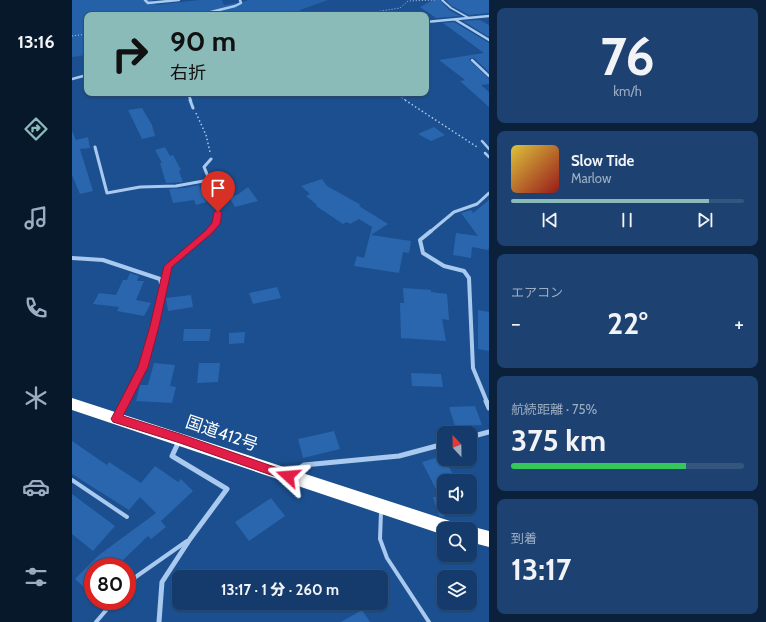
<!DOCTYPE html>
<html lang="ja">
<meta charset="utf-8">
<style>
body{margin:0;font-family:Cabin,"Noto Sans JP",sans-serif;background:#1d4271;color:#f1f3f6;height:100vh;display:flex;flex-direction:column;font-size:15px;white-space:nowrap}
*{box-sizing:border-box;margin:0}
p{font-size:13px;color:#9dadc1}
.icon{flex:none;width:22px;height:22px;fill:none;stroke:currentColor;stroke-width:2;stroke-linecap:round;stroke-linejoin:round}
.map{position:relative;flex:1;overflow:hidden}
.sheet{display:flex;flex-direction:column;gap:8px;padding:8px;background:#0b203b;width:277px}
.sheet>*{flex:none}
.banner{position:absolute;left:12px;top:12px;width:345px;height:84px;border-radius:8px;box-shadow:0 1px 3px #0004,0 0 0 1px #33557e;background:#8bbbb9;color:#111;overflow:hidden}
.needle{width:26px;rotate:338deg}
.controls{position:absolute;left:365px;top:426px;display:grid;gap:8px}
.controls a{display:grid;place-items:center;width:40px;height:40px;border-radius:8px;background:#143b6b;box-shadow:0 1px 3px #0004,0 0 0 1px #33557e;font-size:20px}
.speed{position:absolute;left:12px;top:558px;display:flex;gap:8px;font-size:20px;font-weight:700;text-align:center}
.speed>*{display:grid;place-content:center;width:52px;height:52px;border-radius:50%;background:#143b6b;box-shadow:0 1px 3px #0004,0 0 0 1px #33557e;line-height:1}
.speed .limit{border:6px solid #d22;background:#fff;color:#111}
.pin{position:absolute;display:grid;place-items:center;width:34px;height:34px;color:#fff;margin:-41px -17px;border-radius:50% 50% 50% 0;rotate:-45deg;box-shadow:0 0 4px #0007}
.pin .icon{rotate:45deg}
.me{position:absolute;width:44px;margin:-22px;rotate:289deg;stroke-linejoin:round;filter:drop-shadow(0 0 3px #0008)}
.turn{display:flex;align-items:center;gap:14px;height:84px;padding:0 20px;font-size:18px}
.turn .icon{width:52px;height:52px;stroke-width:2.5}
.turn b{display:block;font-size:28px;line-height:34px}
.big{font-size:30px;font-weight:800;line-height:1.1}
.sheet .widget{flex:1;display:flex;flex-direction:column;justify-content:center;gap:6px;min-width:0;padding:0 14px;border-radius:8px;background:#1d4271}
.sheet .dial{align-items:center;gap:0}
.dial b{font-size:52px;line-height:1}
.song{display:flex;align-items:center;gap:12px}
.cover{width:48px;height:48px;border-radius:6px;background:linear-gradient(135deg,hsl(50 70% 55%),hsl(0 70% 35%))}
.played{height:4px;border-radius:2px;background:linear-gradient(90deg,#8bbbb9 85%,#33557e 85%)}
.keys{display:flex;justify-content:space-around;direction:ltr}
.heat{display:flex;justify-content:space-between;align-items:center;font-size:22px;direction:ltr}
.charge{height:6px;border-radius:3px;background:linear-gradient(90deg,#34c759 75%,#33557e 0)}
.trip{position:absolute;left:100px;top:570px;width:216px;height:40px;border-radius:8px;background:#143b6b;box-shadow:0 1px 3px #0004,0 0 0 1px #33557e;font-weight:800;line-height:40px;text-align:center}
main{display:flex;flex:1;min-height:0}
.dock{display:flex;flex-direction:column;width:72px;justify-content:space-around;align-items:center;background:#08182b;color:#9dadc1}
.dock .icon{width:28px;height:28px}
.dock .active{color:#8bbbb9}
.dock b{font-size:18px;color:#f1f3f6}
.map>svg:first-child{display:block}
.green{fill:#2461a8}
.building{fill:#2a66ad}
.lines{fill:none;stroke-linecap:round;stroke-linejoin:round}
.path-far1{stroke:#a9c9ee;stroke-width:1;stroke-dasharray:1 2;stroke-linecap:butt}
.path{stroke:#a9c9ee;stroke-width:1.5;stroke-dasharray:1.5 2.5;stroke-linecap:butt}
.lane-far2{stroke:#a9c9ee;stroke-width:2}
.lane-far1{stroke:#a9c9ee;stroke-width:2.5}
.lane{stroke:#a9c9ee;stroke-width:4}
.street-far3{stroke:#a9c9ee;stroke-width:2.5}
.street-far2{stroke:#a9c9ee;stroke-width:3}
.street-far1{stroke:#a9c9ee;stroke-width:4}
.street{stroke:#a9c9ee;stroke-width:5}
.highway{fill:#fff;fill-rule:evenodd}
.route{fill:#e11d48;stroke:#92132f}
.labels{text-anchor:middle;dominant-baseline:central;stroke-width:4;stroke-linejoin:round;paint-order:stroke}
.near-street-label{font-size:17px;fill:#fff;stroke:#1b4f8f}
</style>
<main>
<nav class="dock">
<b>13:16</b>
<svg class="icon active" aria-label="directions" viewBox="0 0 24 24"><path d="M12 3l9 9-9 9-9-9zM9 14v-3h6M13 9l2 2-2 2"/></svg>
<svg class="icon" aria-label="music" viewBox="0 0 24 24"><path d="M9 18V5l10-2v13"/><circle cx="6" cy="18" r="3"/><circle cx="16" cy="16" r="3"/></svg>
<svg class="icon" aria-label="phone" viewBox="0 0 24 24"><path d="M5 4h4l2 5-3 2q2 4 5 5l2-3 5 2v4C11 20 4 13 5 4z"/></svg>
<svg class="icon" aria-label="climate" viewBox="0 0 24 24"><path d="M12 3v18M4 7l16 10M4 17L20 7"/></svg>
<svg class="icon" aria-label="car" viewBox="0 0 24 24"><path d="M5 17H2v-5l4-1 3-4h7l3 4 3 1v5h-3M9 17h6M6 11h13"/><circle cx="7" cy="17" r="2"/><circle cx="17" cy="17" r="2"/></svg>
<svg class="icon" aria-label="filters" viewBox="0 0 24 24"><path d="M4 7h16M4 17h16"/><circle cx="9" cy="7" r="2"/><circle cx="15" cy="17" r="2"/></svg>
</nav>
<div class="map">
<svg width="417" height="622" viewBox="0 0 417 622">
<rect width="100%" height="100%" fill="#1b4f8f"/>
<path class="green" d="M0 0H80L84 5 127 0H150L152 5 175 1V0H256L228 10 229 15H15V55L0 57Z"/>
<path class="building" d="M361 0H368L377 10 388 16 364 18 348 7Z
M374 0H417V13L397 15 380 6Z
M408 20 417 25V37L391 21Z
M382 22 417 43V72L402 58H399L397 60 417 79V84L409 85 417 92V107L388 81 393 80 367 60 412 53 371 23Z
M70 108 80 125 83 136 70 139 56 110Z
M362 127 373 135 359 141 346 134Z
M0 131 4 140 16 137 18 148 8 149 21 191 8 194 0 175Z
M93 147 98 156 101 155 109 170 107 171 111 182 94 183 88 163H90L83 150Z
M250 179 255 186 289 205 287 206 316 224 299 235 339 241 337 253 331 252 327 273 282 266 285 256 292 258 300 227 287 219 278 224 275 222 271 224 244 206 245 205 234 196 238 194 229 186Z
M127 185 134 202 124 205 122 200 101 203 97 189 113 188Z
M176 187 186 201 163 207 157 197 165 195Z
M417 200V250L416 248V250L400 247 399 258 381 255 384 233 406 236 389 213 399 210 401 213Z
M58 273 67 276 65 281H72L64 300 79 303 72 316 45 311 47 307 21 304 27 293 44 295 51 280H55Z
M205 287 209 298 181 304 177 293Z
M331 288 359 290V292L375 294 377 320 370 319 374 341 329 338 328 303H332Z
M119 295 121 307 96 311 94 298Z
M406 310 417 312V351L406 349Z
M112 329H139L137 341H111Z
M173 332 172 343 157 344V333Z
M82 363 103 365 98 386 104 387 100 403 64 401 68 385H76Z
M127 363H148L146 382 125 383Z
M339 373 369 374 371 387 340 386Z
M403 406 410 425 383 426 377 407Z
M262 431 268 449 231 458 226 439Z
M0 441 35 465 37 462 69 483 83 466 106 482 109 479 121 491 89 521 94 527 79 539 76 536 50 561 48 559 40 567H21V586L16 591 3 579 27 555 84 513 68 497 57 510 0 474Z
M370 456 384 479 372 481V517L367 516 361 497H368L350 462Z
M0 494 43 526 21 551 0 534Z
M199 498 213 516 177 541 163 522Z
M290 610 298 622H269Z"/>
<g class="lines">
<path class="path-far1" d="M284 15 328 8 336 1 364 0
M0 36 15 34
M322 93 335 101"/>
<path class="path" d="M333 100 405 147
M124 113 134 135 138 152"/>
<path class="lane-far2" d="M370 0 379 8 397 18"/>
<path class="lane-far1" d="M410 141 417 149
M413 153 417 157"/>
<path class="lane" d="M0 480 55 517
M309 512 308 539 315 558 357 622
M55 587 65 576 115 541
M24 622 42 601"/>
<path class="street-far3" d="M73 0 76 3 107 0
M127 15 163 6 169 3 168 0
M384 20 417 40
M354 22 417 16
M400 60 417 76
M0 79 15 75
M116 93 119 101
M117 94 129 93"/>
<path class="street-far2" d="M118 100 121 108
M23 147 35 193 68 187 104 186 137 180
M136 232C139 229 143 226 144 222 150 207 138 181 132 167L139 159
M358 232 382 212 405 204 417 193"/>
<path class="street-far1" d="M359 231 348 240 351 253 372 266 392 271 397 278 401 368 415 402
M0 258 31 260 88 279 90 288
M53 402 71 367 83 326 96 266 137 231"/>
<path class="street" d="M414 401 417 408
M45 418 54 401
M398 437 417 432
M219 474 232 465 327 456 372 444
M87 622 90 582 118 539 155 489 100 456 107 441"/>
<path class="highway" d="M0 398 378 521 384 524 386 529H372V535L0 410Z
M398 526 417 531V547L398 542V529H392Z"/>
</g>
<path class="route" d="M146 210 150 212 148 224 139 234 100 267 87 326 76 367 51 416 108 434 220 473 222 476 220 480 216 481 108 443 41 422 39 419 66 367 78 326 92 266 133 231 140 223 142 212Z"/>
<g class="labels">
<g class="near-street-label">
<text transform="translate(150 433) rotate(19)">国道412号</text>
</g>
</g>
</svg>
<div class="controls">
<a><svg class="needle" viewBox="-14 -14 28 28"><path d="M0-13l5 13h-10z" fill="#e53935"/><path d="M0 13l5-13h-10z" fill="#9dadc1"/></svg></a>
<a><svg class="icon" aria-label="sound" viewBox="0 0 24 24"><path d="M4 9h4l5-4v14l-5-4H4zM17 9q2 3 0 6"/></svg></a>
<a><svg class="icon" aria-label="search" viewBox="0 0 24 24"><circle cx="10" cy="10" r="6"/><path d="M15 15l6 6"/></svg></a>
<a><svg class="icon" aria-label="layers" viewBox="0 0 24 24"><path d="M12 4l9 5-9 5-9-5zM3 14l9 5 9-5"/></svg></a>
</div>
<div class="speed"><div class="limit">80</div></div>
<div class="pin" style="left:146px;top:212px;background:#d93025"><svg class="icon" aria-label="arrive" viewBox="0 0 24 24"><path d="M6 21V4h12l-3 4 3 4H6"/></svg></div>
<svg class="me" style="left:216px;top:476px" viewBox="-20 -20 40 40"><path d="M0-17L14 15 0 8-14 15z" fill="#e11d48" stroke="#fff" stroke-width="4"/></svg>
<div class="trip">13:17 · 1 分 · 260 m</div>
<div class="banner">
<div class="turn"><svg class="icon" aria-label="right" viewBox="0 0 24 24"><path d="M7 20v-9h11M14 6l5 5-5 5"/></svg><div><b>90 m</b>右折</div></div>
</div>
</div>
<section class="sheet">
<div class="widget dial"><b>76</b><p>km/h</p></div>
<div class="widget">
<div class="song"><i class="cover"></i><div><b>Slow Tide</b><p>Marlow</p></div></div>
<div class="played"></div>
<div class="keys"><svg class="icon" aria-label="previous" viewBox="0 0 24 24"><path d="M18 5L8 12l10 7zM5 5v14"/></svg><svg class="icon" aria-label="pause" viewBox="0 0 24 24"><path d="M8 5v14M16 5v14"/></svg><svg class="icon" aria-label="next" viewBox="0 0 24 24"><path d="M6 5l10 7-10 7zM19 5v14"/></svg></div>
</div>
<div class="widget"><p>エアコン</p>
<div class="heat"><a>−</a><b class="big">22°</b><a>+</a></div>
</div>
<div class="widget"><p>航続距離 · 75%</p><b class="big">375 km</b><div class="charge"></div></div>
<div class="widget"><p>到着</p><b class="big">13:17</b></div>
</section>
</main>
